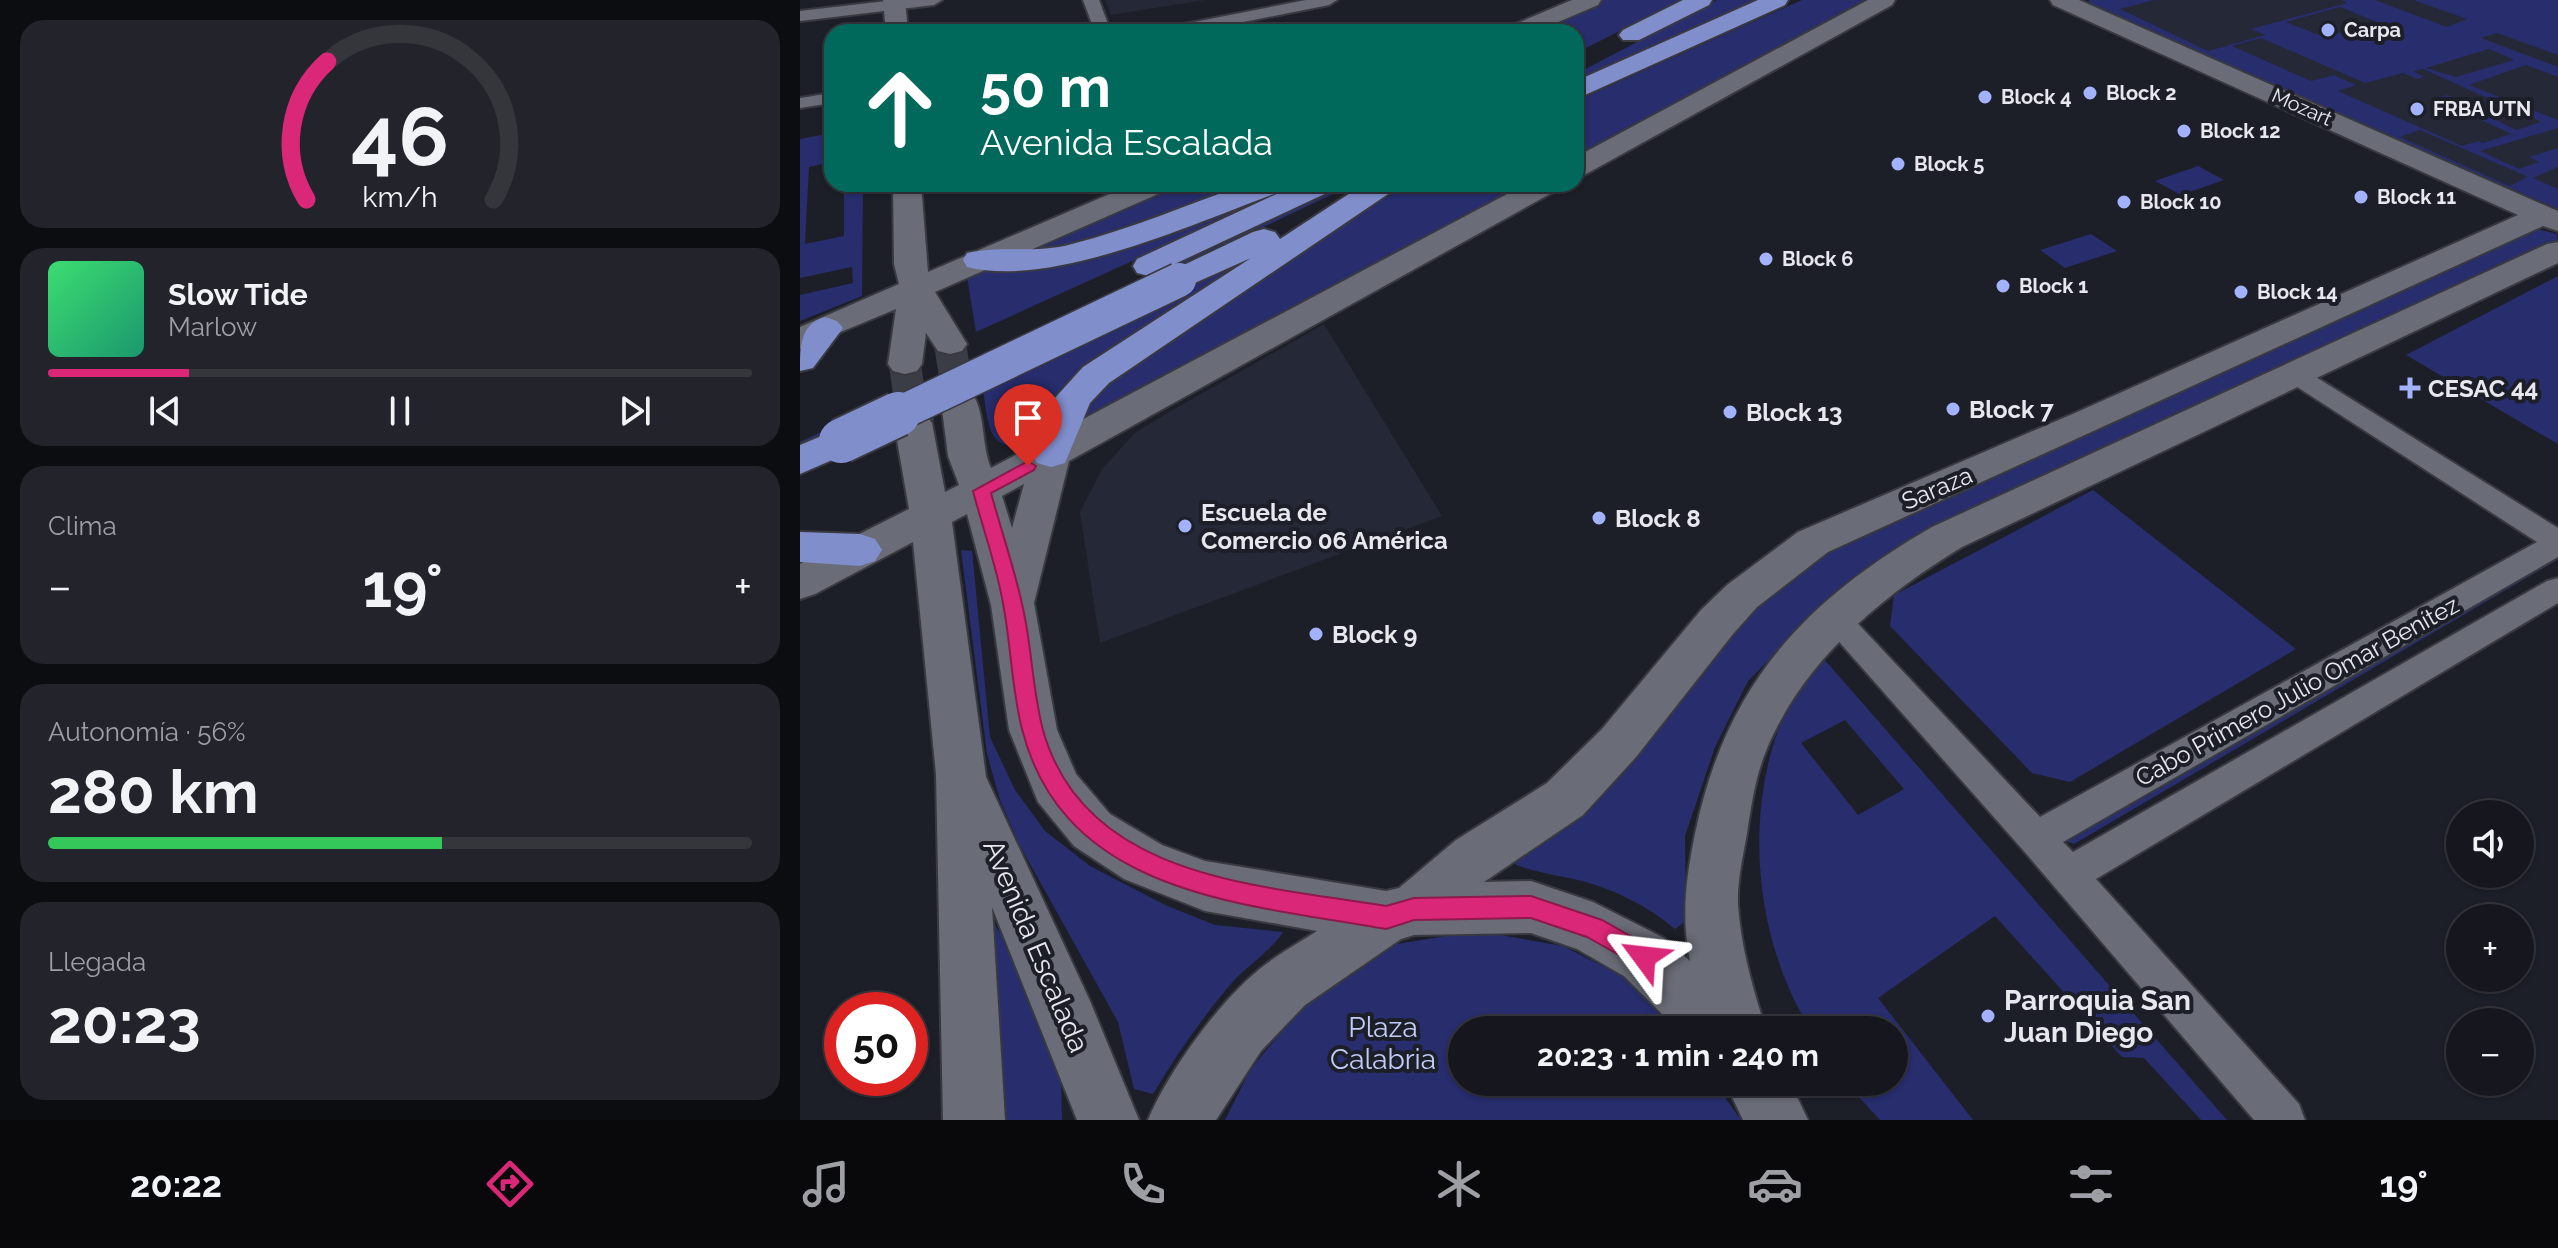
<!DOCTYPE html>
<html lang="es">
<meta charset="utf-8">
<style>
body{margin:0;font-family:Raleway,sans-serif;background:#23242b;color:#f1f3f6;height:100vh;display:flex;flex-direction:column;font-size:30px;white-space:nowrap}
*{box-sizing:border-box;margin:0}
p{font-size:26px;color:#9e9fa4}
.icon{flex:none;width:44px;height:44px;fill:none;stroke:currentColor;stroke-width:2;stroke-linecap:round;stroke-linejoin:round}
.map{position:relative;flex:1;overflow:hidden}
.drawer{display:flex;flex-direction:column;gap:20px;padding:20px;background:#0c0d10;width:800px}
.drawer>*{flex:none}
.top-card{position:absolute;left:24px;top:24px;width:760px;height:168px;border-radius:24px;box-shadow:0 2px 6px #0004,0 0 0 2px #35363c;background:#00695c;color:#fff;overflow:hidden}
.controls{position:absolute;left:1646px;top:800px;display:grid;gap:16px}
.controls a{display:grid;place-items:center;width:88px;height:88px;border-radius:50%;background:#16171e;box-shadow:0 2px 6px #0004,0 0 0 2px #35363c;font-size:40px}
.speed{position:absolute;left:24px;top:992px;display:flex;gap:16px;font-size:40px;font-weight:700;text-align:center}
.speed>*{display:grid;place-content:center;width:104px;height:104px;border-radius:50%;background:#16171e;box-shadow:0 2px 6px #0004,0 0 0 2px #35363c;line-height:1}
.speed .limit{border:12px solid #d22;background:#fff;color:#111}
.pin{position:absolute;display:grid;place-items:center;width:68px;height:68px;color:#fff;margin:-82px -34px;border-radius:50% 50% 50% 0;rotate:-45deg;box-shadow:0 0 8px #0007}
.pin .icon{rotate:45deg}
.me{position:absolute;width:88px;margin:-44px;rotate:300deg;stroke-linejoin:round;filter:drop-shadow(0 0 6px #0008)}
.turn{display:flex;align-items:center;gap:28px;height:168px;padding:0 24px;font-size:36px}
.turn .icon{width:104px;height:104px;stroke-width:2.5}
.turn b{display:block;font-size:56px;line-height:68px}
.big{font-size:60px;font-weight:700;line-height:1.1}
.drawer .widget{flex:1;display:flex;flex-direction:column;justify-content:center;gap:12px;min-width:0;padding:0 28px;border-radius:24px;background:#23242b}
.drawer .dial{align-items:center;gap:0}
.dial svg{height:208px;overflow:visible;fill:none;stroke:#35363c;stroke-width:7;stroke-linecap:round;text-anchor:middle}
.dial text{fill:#f1f3f6;stroke:none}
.song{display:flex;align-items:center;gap:24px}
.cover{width:96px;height:96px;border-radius:12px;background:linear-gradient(135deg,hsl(140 70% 55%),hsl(160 70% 35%))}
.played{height:8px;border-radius:4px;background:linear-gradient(90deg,#db2777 20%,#35363c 20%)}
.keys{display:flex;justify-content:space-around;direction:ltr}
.heat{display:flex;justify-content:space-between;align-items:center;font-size:44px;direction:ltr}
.charge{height:12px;border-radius:6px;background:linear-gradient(90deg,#34c759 56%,#35363c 0)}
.trip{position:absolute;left:648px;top:1016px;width:460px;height:80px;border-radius:40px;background:#16171e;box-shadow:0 2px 6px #0004,0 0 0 2px #35363c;font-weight:700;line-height:80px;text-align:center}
.dock{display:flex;height:128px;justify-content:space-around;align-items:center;background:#09090c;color:#9e9fa4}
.dock .icon{width:56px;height:56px}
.dock .on{color:#db2777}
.dock b{font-size:36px;color:#f1f3f6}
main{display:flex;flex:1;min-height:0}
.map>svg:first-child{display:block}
.built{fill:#252836}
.green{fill:#272d6d;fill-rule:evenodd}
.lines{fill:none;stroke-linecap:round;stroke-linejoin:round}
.secondary-tunnel-far1{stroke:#3b3d46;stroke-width:32;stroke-dasharray:32 16;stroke-linecap:butt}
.secondary-tunnel{stroke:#3b3d46;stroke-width:42;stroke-dasharray:42 21;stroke-linecap:butt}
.street-casing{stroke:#393a41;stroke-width:4}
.secondary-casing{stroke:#393a41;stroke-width:4}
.highway-casing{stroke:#393a41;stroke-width:4}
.street{fill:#6a6c77;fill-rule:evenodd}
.secondary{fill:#6a6c77;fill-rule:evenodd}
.highway{fill:#818ecc;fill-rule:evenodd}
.highway-bridge-far1-casing{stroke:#393a41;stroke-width:37;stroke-linecap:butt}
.highway-bridge-casing{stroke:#393a41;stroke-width:48;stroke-linecap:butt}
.highway-bridge-far1{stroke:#818ecc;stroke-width:34}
.highway-bridge{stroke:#818ecc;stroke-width:44}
.route{fill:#db2777;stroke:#8e194d;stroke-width:2}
.poi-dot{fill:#a2b2fd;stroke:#1d1f28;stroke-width:3}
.labels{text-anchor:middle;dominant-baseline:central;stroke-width:8;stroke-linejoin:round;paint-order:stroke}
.far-poi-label{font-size:20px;font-weight:bold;fill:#e7e8ee;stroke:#1d1f28;text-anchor:start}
.far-street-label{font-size:20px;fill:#e7e8ee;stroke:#1d1f28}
.poi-label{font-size:24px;font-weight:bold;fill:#e7e8ee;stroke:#1d1f28;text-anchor:start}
.street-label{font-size:24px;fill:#e7e8ee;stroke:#1d1f28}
.near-street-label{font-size:28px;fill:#e7e8ee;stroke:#1d1f28}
.near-poi-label{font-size:28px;font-weight:bold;fill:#e7e8ee;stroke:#1d1f28;text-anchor:start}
.near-park-label{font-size:28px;fill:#c2ccf6;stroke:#1d1f28}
</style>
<main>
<section class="drawer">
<div class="widget dial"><svg viewBox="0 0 100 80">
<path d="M14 69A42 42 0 1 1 86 69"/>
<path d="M14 69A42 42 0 0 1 22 16" stroke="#db2777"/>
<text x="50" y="56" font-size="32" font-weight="700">46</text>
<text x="50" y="72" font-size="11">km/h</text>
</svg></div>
<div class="widget">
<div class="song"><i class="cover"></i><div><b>Slow Tide</b><p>Marlow</p></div></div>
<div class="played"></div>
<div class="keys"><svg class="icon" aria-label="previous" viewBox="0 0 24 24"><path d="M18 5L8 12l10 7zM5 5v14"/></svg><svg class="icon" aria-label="pause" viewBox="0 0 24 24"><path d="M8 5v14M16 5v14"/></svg><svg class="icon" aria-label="next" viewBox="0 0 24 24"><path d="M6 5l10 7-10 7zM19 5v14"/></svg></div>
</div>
<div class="widget"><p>Clima</p>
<div class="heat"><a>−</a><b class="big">19°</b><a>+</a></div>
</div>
<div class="widget"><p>Autonomía · 56%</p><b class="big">280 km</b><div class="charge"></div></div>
<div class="widget"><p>Llegada</p><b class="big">20:23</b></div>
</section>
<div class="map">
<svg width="1758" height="1120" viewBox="0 0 1758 1120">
<rect width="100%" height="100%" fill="#1d1f28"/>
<path class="built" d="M305 0H405L311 15Z
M1289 0H1758V209L1288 3Z
M524 324 642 516 300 643 280 512 302 469 334 434 364 415Z"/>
<path class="green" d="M803 0H881L776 53V32H729Z
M917 0H957L776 80V74Z
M1002 0H1070L776 159V101Z
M1289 0H1354L1320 9 1408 51 1465 35 1451 29 1547 3 1542 0H1575L1647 27 1667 19 1613 0H1758V55L1697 33 1681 38 1758 67V77L1726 65 1669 85 1758 120V128L1680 151 1719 169 1739 162 1729 157 1758 148V167L1733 178 1758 189V209L1288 3ZM1540 7 1577 22 1524 37 1486 22ZM1461 38 1565 83 1603 73 1617 79 1624 77 1613 71 1623 69 1741 122 1716 130 1648 95 1635 98 1711 134 1683 143 1678 141 1662 146 1538 91 1556 85 1534 75 1511 81 1432 46ZM1689 49 1714 60 1656 77 1626 68ZM1620 130 1726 176 1727 177 1710 186 1600 137Z
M32 133V162L9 167 5 244 44 236V184H63L62 296 0 321V295L53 283 52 267 0 278V139Z
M1398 166 1424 180 1381 195 1355 181Z
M374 184H461L270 250 232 252 231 246 242 240Z
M484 184H502L176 332 167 277 184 267 237 264Z
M546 184H554L0 447V442Z
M611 184H730L299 415 287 414 282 409 283 400 541 223Z
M1733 228 1757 234 1758 243 1195 501 1104 544 1044 584 948 681 915 747 885 836 886 921 875 929C849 907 816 890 782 881 758 875 733 873 710 862L932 624 1017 556Z
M1291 234 1317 251 1265 268 1240 250Z
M472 245 243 436C190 461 189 432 183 389Z
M1758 276V444L1606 355Z
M1293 490 1496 649 1270 782 1232 773 1090 626 1094 595Z
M161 550 172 551 190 737 215 790 245 831 290 866 365 905 415 925 483 932C469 953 446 966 430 985 401 1019 376 1056 353 1094L334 1089 318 1022 220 846 200 800 187 754Z
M1756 557 1757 560 1274 844 1268 842V837Z
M1024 659 1427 1120H1401L1344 1058 1322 1057 1195 916 1078 998 1173 1120H1080L1045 1082H1094V1030H1011C957 945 944 826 978 730 988 703 1005 681 1024 659ZM1045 720 1104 789 1058 815 1001 743Z
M193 922 244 999 261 1078 262 1120H194Z
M677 931 763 946 826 978 874 1030H662V1082H914L941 1120H425L450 1070 496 1014 541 976 597 944Z"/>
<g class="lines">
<path class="secondary-tunnel-far1" d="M150 344 159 401
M105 364 112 416"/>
<path class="secondary-tunnel" d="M112 414 113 423"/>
<g class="street-casing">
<path id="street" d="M95 0H142L134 5 0 21V11Z
M283 0H299L311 32H295Z
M506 0H537L529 5 393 32H361L369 27Z
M32 93V103L0 108V98Z
M1494 366 1503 369 1758 528V557L1263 842 1273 852 1747 581 1758 578V603L1296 879 1499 1104 1505 1120H1454L1223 850 1019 619 1024 611 1035 607 1046 611 1240 817 1737 542 1485 379 1481 374 1485 369Z"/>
</g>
<g class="secondary-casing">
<path id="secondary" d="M83 0H105L108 32H86Z
M772 0H801L798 5 735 32H705L708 27Z
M1068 0H1095L1092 5 786 174 776 176V157Z
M1250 0H1279L1753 209 1758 211V231L1743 226 1028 552 957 607 933 634 836 757 783 815 684 882 731 881 793 902 864 938 890 961C881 916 886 878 895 834 925 686 1004 601 1132 527L1747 244 1758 242V263L1162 547C1079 598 1000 663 964 756 955 780 951 807 947 833 943 857 937 881 938 905 941 948 953 989 966 1030H878L824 976 777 949 731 933 614 935 601 939 505 1005 461 1051 416 1120H348C369 1070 422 997 466 964 482 952 500 942 517 931L405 911 324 879 274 846 238 802 209 730 191 605 167 514 152 522 186 777 290 1001 339 1120H277L192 907 205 1120H143L136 774 113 542 15 594 0 599V564L109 509 94 423 100 415 113 411 126 415 132 423 145 492 159 485 148 456 141 401 146 393 159 390 172 393C186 414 181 445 191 468L726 184H761L757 190 269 461 234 603 257 730 276 774 310 814 362 845 405 861 586 891 599 888 656 840 747 783 802 729 901 610 927 585 998 532 1275 413 1718 215 1253 5ZM224 484 212 528 202 496Z
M93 184H121L128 272 333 184H371L367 190 135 292 167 344 162 351 150 354 138 351 126 333 122 364 117 371 105 374 93 371 88 364 96 309 0 349V327L99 284 94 264Z
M925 1082H990L1008 1120H943Z"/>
</g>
<g class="highway-casing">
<path id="highway" d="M883 0H912L909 5 839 40H823L819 35 823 30Z
M958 0H988L985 5 776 99V81Z
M446 184H490L485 190 499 184H538L533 190 349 276 337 273 333 266 337 259 485 190C401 220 255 289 167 267L163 260 167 253C201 245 237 254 272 244 331 229 389 204 446 184Z
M564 184H599L594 190 309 383 290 403 265 463 251 467 237 463 231 454 254 399 283 367 451 258 379 290 367 287 362 280 367 273 453 232 464 229 475 232 480 239Z
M25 317 37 321 43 328 13 368 0 371C0 347 0 324 25 317Z
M41 428 55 432 61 441 55 450 0 474V445Z
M0 532 60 534 75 539 82 550 75 561 60 566 0 562Z"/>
</g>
<use href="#street" class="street"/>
<use href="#secondary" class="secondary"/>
<use href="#highway" class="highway"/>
<g class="highway-bridge-far1-casing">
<path id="highway-bridge-far1" d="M94 416 379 280"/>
</g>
<g class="highway-bridge-casing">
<path id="highway-bridge" d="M41 441 98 414"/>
</g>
<use href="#highway-bridge-far1" class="highway-bridge-far1"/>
<use href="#highway-bridge" class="highway-bridge"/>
</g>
<path class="route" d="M228 461 236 466 234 470 191 493C201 530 214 567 222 604 232 645 232 689 243 730 284 879 460 885 586 906L614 898 731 896 802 920 853 949 857 957 853 966 844 969 787 937 731 918 614 920 586 929C446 904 264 896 222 729 212 690 211 648 204 609 198 569 183 530 173 491Z"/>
<g class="poi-dot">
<circle cx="1528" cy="30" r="8"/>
<circle cx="1290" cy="93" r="8"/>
<circle cx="1185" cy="97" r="8"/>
<circle cx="1617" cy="109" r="8"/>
<circle cx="1384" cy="131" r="8"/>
<circle cx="1098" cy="164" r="8"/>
<circle cx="1561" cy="197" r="8"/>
<circle cx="1324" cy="202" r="8"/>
<circle cx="966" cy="259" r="8"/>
<circle cx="1203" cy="286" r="8"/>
<circle cx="1441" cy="292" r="8"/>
<path d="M1606 376h8v8h8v8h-8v8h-8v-8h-8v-8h8z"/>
<circle cx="1153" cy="409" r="8"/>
<circle cx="930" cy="412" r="8"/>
<circle cx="799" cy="518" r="8"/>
<circle cx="385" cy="526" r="8"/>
<circle cx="516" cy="634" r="8"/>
<circle cx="1188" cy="1016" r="8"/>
</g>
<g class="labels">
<g class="far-poi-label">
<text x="1544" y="30">Carpa</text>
<text x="1306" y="93">Block 2</text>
<text x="1201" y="97">Block 4</text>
<text x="1633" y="109">FRBA UTN</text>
<text x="1400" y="131">Block 12</text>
<text x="1114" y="164">Block 5</text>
<text x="1577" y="197">Block 11</text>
<text x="1340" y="202">Block 10</text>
<text x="982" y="259">Block 6</text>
<text x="1219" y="286">Block 1</text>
<text x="1457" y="292">Block 14</text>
</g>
<g class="far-street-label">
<text transform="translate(1502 107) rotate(24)">Mozart</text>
</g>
<g class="poi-label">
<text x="1628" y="388">CESAC 44</text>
<text x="1169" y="409">Block 7</text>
<text x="946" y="412">Block 13</text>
<text x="401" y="512">Escuela de<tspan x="401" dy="28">Comercio 06 América</tspan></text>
<text x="815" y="518">Block 8</text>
<text x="532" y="634">Block 9</text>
</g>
<g class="street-label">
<text transform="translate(1137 488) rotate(-23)">Saraza</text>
<text transform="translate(1497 691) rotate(-29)">Cabo Primero Julio Omar Benítez</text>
</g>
<g class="near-street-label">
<text transform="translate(236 946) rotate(67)">Avenida Escalada</text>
</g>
<g class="near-poi-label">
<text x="1204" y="1000">Parroquia San<tspan x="1204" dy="32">Juan Diego</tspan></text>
</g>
<g class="near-park-label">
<text x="583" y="1027">Plaza<tspan x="583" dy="32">Calabria</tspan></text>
</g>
</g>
</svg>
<div class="controls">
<a><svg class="icon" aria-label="sound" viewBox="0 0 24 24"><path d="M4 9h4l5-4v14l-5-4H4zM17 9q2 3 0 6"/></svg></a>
<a>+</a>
<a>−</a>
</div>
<div class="speed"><div class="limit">50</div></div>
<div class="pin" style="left:228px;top:466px;background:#d93025"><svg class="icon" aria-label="arrive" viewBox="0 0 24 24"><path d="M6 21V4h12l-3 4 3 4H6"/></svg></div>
<svg class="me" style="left:844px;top:957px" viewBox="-20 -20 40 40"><path d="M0-17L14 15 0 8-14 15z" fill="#db2777" stroke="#fff" stroke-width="4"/></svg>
<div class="trip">20:23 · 1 min · 240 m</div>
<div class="top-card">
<div class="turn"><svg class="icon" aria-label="ahead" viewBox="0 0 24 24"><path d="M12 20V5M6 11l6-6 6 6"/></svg><div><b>50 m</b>Avenida Escalada</div></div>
</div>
</div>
</main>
<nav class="dock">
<b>20:22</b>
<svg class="icon on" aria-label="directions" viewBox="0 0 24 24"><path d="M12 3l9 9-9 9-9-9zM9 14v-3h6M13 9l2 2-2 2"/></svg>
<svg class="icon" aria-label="music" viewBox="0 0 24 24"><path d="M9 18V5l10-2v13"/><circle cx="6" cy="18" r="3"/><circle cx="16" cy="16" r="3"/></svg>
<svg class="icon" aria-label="phone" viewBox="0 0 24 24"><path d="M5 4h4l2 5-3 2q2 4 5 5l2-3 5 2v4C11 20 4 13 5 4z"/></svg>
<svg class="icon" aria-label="climate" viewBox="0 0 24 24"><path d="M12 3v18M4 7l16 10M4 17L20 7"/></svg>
<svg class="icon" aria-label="car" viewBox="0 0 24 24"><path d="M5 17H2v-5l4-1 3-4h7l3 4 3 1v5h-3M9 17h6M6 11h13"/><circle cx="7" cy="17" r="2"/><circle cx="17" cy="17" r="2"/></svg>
<svg class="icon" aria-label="filters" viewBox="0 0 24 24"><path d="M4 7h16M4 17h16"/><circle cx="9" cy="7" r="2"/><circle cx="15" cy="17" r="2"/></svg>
<b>19°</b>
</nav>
